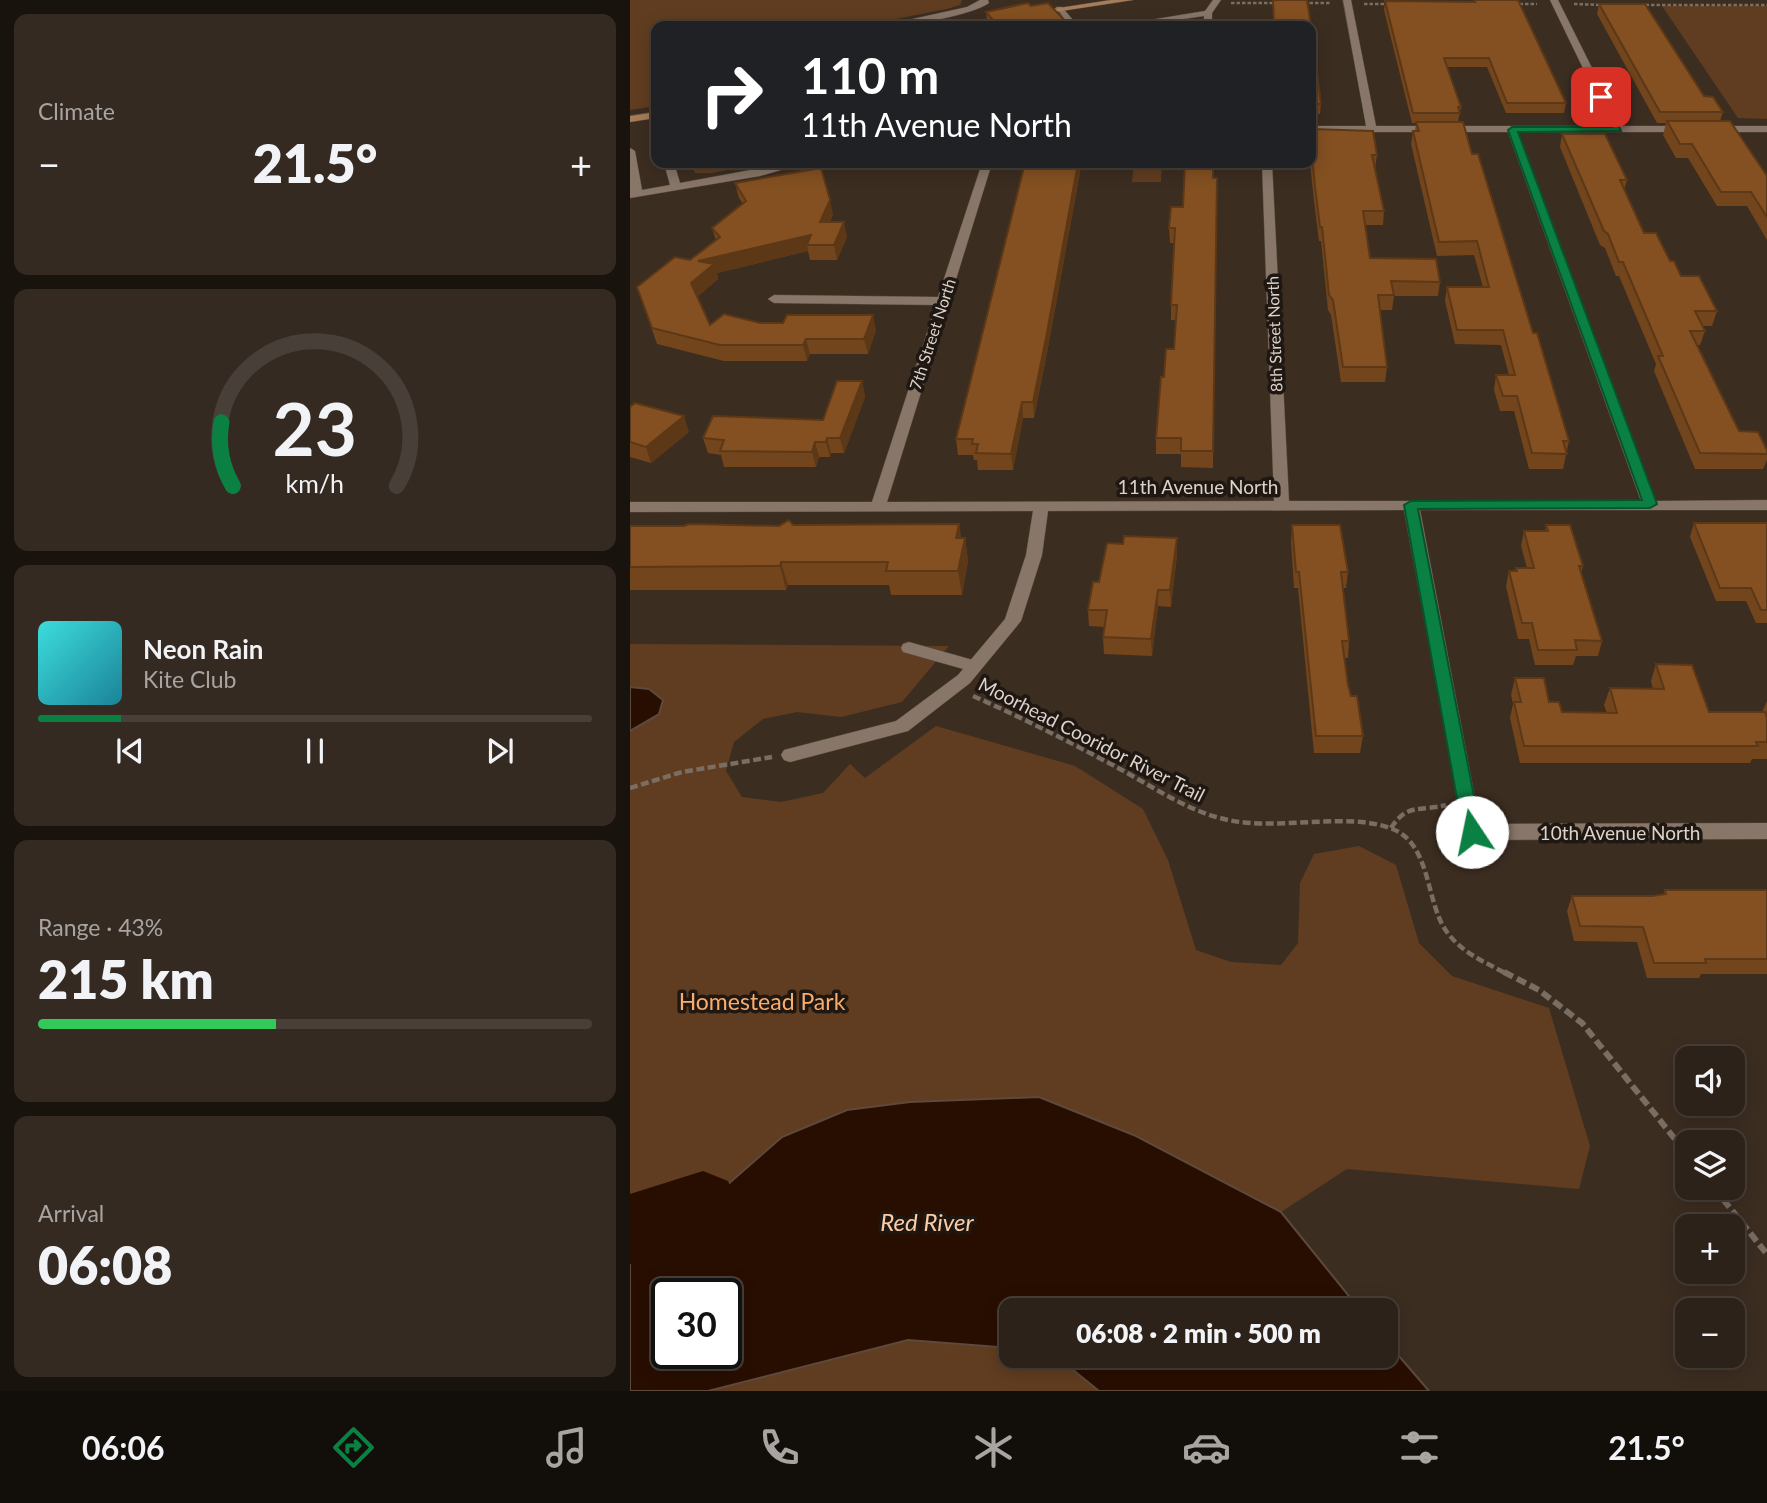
<!DOCTYPE html>
<meta charset="utf-8">
<style>
body{margin:0;font-family:Lato,sans-serif;background:#352a22;color:#f1f3f6;height:100vh;display:flex;flex-direction:column;font-size:26px;white-space:nowrap}
*{box-sizing:border-box;margin:0}
p{font-size:23px;color:#a7a4a2}
.icon{flex:none;width:38px;height:38px;fill:none;stroke:currentColor;stroke-width:2;stroke-linecap:round;stroke-linejoin:round}
.map{position:relative;flex:1;overflow:hidden}
.drawer{display:flex;flex-direction:column;gap:14px;padding:14px;background:#19130e;width:630px}
.drawer>*{flex:none}
.hud{position:absolute;left:21px;top:21px;width:665px;height:147px;border-radius:14px;box-shadow:0 4px 18px #0003,0 0 0 2px #483f38;background:#202124;color:#fff;overflow:hidden}
.tools{position:absolute;left:1045px;top:1046px;display:grid;gap:14px}
.tools a{display:grid;place-items:center;width:70px;height:70px;border-radius:14px;background:#2d2219;box-shadow:0 4px 18px #0003,0 0 0 2px #483f38;font-size:35px}
.speed{position:absolute;left:21px;top:1278px;display:flex;gap:14px;font-size:35px;font-weight:700;text-align:center}
.speed>*{display:grid;place-content:center;width:91px;height:91px;border-radius:50%;background:#2d2219;box-shadow:0 4px 18px #0003,0 0 0 2px #483f38;line-height:1}
.speed .limit{border:4px solid #111;border-radius:10px;background:#fff;color:#111}
.pin{position:absolute;display:grid;place-items:center;width:60px;height:60px;color:#fff;margin:-30px;border-radius:14px;box-shadow:0 4px 10px #0006}
.me{position:absolute;width:77px;margin:-38px;rotate:349deg;stroke-linejoin:round;filter:drop-shadow(0 0 5px #0008)}
.turn{display:flex;align-items:center;gap:24px;height:147px;padding:0 35px;font-size:32px}
.turn .icon{width:91px;height:91px;stroke-width:2.5}
.turn b{display:block;font-size:49px;line-height:60px}
.big{font-size:52px;font-weight:800;line-height:1.1}
.drawer .widget{flex:1;display:flex;flex-direction:column;justify-content:center;gap:10px;min-width:0;padding:0 24px;border-radius:14px;background:#352a22}
.drawer .dial{align-items:center;gap:0}
.dial svg{height:182px;overflow:visible;fill:none;stroke:#483f38;stroke-width:7;stroke-linecap:round;text-anchor:middle}
.dial text{fill:#f1f3f6;stroke:none}
.song{display:flex;align-items:center;gap:21px}
.cover{width:84px;height:84px;border-radius:10px;background:linear-gradient(135deg,hsl(180 70% 55%),hsl(190 70% 35%))}
.played{height:7px;border-radius:4px;background:linear-gradient(90deg,#0b8043 15%,#483f38 15%)}
.keys{display:flex;justify-content:space-around;direction:ltr}
.heat{display:flex;justify-content:space-between;align-items:center;font-size:38px;direction:ltr}
.charge{height:10px;border-radius:5px;background:linear-gradient(90deg,#34c759 43%,#483f38 0)}
.trip{position:absolute;left:369px;top:1298px;width:399px;height:70px;border-radius:14px;background:#2d2219;box-shadow:0 4px 18px #0003,0 0 0 2px #483f38;font-weight:800;line-height:70px;text-align:center}
.tabs{display:flex;height:112px;justify-content:space-around;align-items:center;background:#120e0a;color:#a7a4a2}
.tabs .icon{width:49px;height:49px}
.tabs .current{color:#0b8043}
.tabs b{font-size:32px;color:#f1f3f6}
main{display:flex;flex:1;min-height:0}
.map>svg:first-child{display:block}
.green{fill:#603d20}
.water{fill:#280e00;stroke:#5e493d;stroke-width:2;fill-rule:evenodd}
.lines{fill:none;stroke-linecap:round;stroke-linejoin:round}
.river{fill:#280e00;fill-rule:evenodd}
.lane-casing{stroke:#574a40;stroke-width:1}
.street-casing{stroke:#574a40;stroke-width:1}
.secondary-casing{stroke:#574a40;stroke-width:1}
.path-far2{stroke:#7a6d62;stroke-width:2.5;stroke-dasharray:3.5 2;stroke-linecap:butt}
.path-far1{stroke:#7a6d62;stroke-width:4.5;stroke-dasharray:8 3.5;stroke-linecap:butt}
.path{stroke:#7a6d62;stroke-width:6;stroke-dasharray:10 4.5;stroke-linecap:butt}
.lane{fill:#887669;fill-rule:evenodd}
.street{fill:#887669;fill-rule:evenodd}
.secondary{fill:#a67d58;fill-rule:evenodd}
.wall{fill:#72451c}
.shaded-wall{fill:#5c3817}
.building{fill:#845021;stroke:#5c3817;stroke-width:2}
.route{fill:#0b8043;stroke:#07532c;stroke-width:2}
.labels{text-anchor:middle;dominant-baseline:central;stroke-width:7;stroke-linejoin:round;paint-order:stroke}
.far-street-label{font-size:16px;fill:#ddd3cb;stroke:#1e1712}
.street-label{font-size:19px;fill:#ddd3cb;stroke:#1e1712}
.near-park-label{font-size:23px;fill:#faac6b;stroke:#1e1712}
.near-water-label{font-size:24px;font-style:italic;fill:#fccca6;stroke:#1e1712}
</style>
<main>
<section class="drawer">
<div class="widget"><p>Climate</p>
<div class="heat"><a>−</a><b class="big">21.5°</b><a>+</a></div>
</div>
<div class="widget dial"><svg viewBox="0 0 100 80">
<path d="M14 69A42 42 0 1 1 86 69"/>
<path d="M14 69A42 42 0 0 1 9 41" stroke="#0b8043"/>
<text x="50" y="56" font-size="32" font-weight="700">23</text>
<text x="50" y="72" font-size="11">km/h</text>
</svg></div>
<div class="widget">
<div class="song"><i class="cover"></i><div><b>Neon Rain</b><p>Kite Club</p></div></div>
<div class="played"></div>
<div class="keys"><svg class="icon" aria-label="previous" viewBox="0 0 24 24"><path d="M18 5L8 12l10 7zM5 5v14"/></svg><svg class="icon" aria-label="pause" viewBox="0 0 24 24"><path d="M8 5v14M16 5v14"/></svg><svg class="icon" aria-label="next" viewBox="0 0 24 24"><path d="M6 5l10 7-10 7zM19 5v14"/></svg></div>
</div>
<div class="widget"><p>Range · 43%</p><b class="big">215 km</b><div class="charge"></div></div>
<div class="widget"><p>Arrival</p><b class="big">06:08</b></div>
</section>
<div class="map">
<svg width="1137" height="1391" viewBox="0 0 1137 1391">
<rect width="100%" height="100%" fill="#3c2d21"/>
<path class="green" d="M0 0H332L330 5 317 9 229 26H26V106L0 110Z
M1032 6H1137V119L1108 118Z
M60 163H133L81 173H65Z
M504 163H532L531 182H502Z
M0 644 319 646 272 702 211 717 167 712 133 719 104 742 96 771 112 797 151 802 193 793 220 764 235 778 306 726 445 766 513 809 538 860 566 950 601 962 651 965 668 943 670 883 684 854 729 846 766 865 789 943 822 976 919 1008 960 1146 949 1189 717 1169 651 1212 506 1136 409 1097 217 1110 152 1137 95 1187 0 1230Z
M278 1340 381 1348 382 1356H426L469 1391H78Z"/>
<path class="water" d="M0 687 19 689 33 700 29 714 0 731Z
M409 1097 506 1136 651 1212 731 1311H382L381 1348 278 1340 78 1391H0V1230L95 1187 152 1137 217 1110 280 1102ZM37 1293H96V1353H37Z
M756 1341 799 1391H469L426 1356H756Z"/>
<g class="lines">
<path class="river" d="M73 1171 98 1181 108 1205 98 1229 0 1264V1194Z"/>
<g class="lane-casing">
<path id="lane" d="M350 0H358L359 3C341 16 274 27 251 26L337 7Z
M583 0H591L582 13V26H574V16L504 26H483L575 11Z
M426 7H432L448 26H439Z
M279 642 350 662 353 666 344 672 273 652 271 648 273 644Z"/>
</g>
<g class="street-casing">
<path id="street" d="M713 0H721L746 126H981L920 0H928L991 126H1137V132H888L1026 501 1137 500V510H790L850 824 1137 823V839L842 840 835 837 774 510 418 511 412 555 391 621 340 683 278 731 160 762 154 760 151 755 154 750 266 721 328 675 375 619 396 555 403 511 0 512V502H242L306 305 144 303 138 299 144 295 308 297 352 163H362L257 502 644 501 632 163H642L659 501H1011L878 132H681V126H736Z
M0 148 5 151 12 190 40 185 34 163H44L50 183 158 163H175L130 176 0 198Z"/>
</g>
<g class="secondary-casing">
<path id="secondary" d="M481 0H503L333 26H312Z
M26 112V118L0 122V116Z"/>
</g>
<path class="path-far2" d="M601 3H648
M674 3H700
M734 4H760
M884 4H907
M944 4 973 5
M1010 5H1137"/>
<path class="path-far1" d="M343 696C393 718 442 743 490 769 523 787 555 809 590 818 643 833 712 811 760 828 802 842 795 903 817 932 832 953 855 962 877 974
M0 788 52 772 142 757
M761 828C778 802 790 812 816 805"/>
<path class="path" d="M874 972 909 990 952 1023 1057 1154
M1084 1188 1137 1254"/>
<use href="#lane" class="lane"/>
<use href="#street" class="street"/>
<use href="#secondary" class="secondary"/>
</g>
<path class="wall" d="M843 0H888L936 103 934 113H876L857 67H817L831 107 828 122 842 154 939 441 933 469H899L884 411H870L864 390 866 375H879L871 345 825 344 815 301 817 287H853L844 255 807 256 781 144 783 131H785L786 123H782L754 10 755 1 843 2Z
M969 4 1074 96 1093 112 1090 121 1137 176V240L1117 206H1087L1058 158H1046L1033 135 1036 123H1027L967 14Z
M401 6 440 26H358L356 12Z
M681 27 691 104 690 114H681Z
M681 129 747 155 745 169 754 211 753 225H735L740 258 810 282 808 296H764L762 310H750L757 367 755 382H711L701 315 698 310 691 241H689L684 201 680 163Z
M932 134 997 180 994 190 1014 233 1040 261 1051 276 1087 311 1082 326H1072L1075 331 1070 345H1067L1109 431 1137 450V460L1133 469H1065L1024 371 1026 364 989 276H986L975 248 970 245 930 147Z
M451 167 417 353 404 418H393L383 470H348L347 460H344L343 455H328L326 439Z
M583 178H587L583 468 551 467V454H526V438L534 377 544 349 546 320H541V305L544 243H540L539 228 553 207Z
M105 183 203 214 200 222 217 237 207 260H180L178 251 87 273 88 279 67 297 80 325 130 323 246 330 238 354H180L177 361H94L27 344 7 287 60 260 86 240 82 228 113 204 109 198Z
M232 381 235 397 214 453H201L200 457H189L186 467H94L91 455 78 453 73 438 193 420Z
M0 407 59 432 21 463 0 457Z
M1064 523H1137V623H1126L1116 601H1086L1060 537Z
M163 525 335 538 338 561 332 595H261L259 585H158L156 590H0V526H149Z
M662 525 718 572 716 588H713L719 641 718 658H714L718 685 733 736 730 753H684L668 588H664L661 542Z
M916 525 953 566 951 573 972 641 968 656H946L943 665H905L899 639H888L876 586 879 571H885L886 568H897L891 546 894 531H915Z
M547 538V555L541 607 528 606 522 656 474 654 473 637 475 627 459 626 458 610 469 582 493 544Z
M1026 664 1079 712H1132L1137 701V759H1122L1120 763H890L880 718 883 704 881 695 885 678 919 702 932 712 977 713 974 705 980 688 1023 689 1021 681Z
M1035 890H1137V974H1071L1069 978H1017L1007 942 944 941 937 911 942 896H1022L1033 895Z"/>
<path class="shaded-wall" d="M448 163H451V167L417 353 404 418 403 402Z
M200 200 203 214 193 237 190 222Z
M214 222 217 237 207 260 204 245Z
M181 235 177 245 178 251 87 273 88 279 66 298 61 283 68 261Z
M243 315 246 330 238 354 234 339Z
M176 339 180 354 177 361 173 345Z
M232 381 235 397 214 453 210 438Z
M392 402 393 418 383 470 381 454Z
M54 416 59 432 21 463 16 447Z
M197 438 201 453 200 457 196 442Z
M185 442 189 457 186 467 182 452Z
M329 524 333 547 326 538Z
M335 538 338 561 332 595 328 571Z
M547 538V555L541 607 540 590Z
M151 562 158 585 156 590 150 566Z
M528 590V606L522 656 521 639Z"/>
<path class="building" d="M643 0H677L681 26H644Z
M844 0H888L936 103H877L859 58H814L831 107H828L830 113H783L755 1 845 2Z
M398 3 401 6 418 3 440 26H368L356 12Z
M969 4H1015L1074 96 1083 97 1093 112H1030Z
M681 27 691 104 681 103Z
M1037 121H1100L1137 176V217L1121 192H1091L1062 144H1050Z
M786 122H833L842 154H848L853 170 903 333H907L939 441H933L937 454 902 453 887 396H873L866 375H885L873 330H827L817 287H859L847 241 809 242 783 131H789Z
M681 129 743 131 747 155H742L754 211H733L740 258 806 259 810 282 761 281 764 295H748L757 367H713L703 300 699 295 692 227H690L685 187 681 143Z
M932 134H975L997 180H990L1014 233H1026L1040 261H1044L1051 276H1069L1087 311H1065L1075 331H1060L1109 431 1128 432 1137 450V454L1070 453 1028 356H1033L993 262H989L978 234 974 231Z
M395 163H448L416 338 403 402H392L381 454 346 453 348 444H342L343 439H326Z
M555 163H583V178H587L583 451H551V438H526L531 377H534L536 349H544L547 305H541L545 228H539L541 207H553Z
M191 168 200 200 190 222H214L204 245H177L181 235 68 261 84 264 61 283 80 325 94 314 130 323H153L157 315H243L234 339H176L173 345H90L22 328 7 287 45 257 60 260 90 237 82 228 116 201 105 183Z
M207 381H232L210 438H197L196 442H185L182 452 90 451 94 440 73 438 83 416 193 420Z
M5 403 54 416 16 447 0 442V407Z
M159 520 163 525 329 524 326 538H335L328 571H256L258 562H151L150 566 0 567V526H54L59 524 149 526Z
M1064 523H1137V610H1131L1121 588H1090Z
M662 525H710L718 572H711L719 641H712L718 685 721 696H727L733 736H686L669 572H666Z
M916 525H940L953 566H949L972 641 945 640 947 650H908L902 623H892L879 571H887L886 568H904L894 531H918Z
M494 536 547 538 540 590H528L521 639 473 637 477 610H458L463 582H469L477 543 493 544Z
M1026 664 1062 665 1079 712H1135L1137 718V742H1126L1128 746H894L884 702H891L885 678H914L919 702H929L932 712 987 713 980 688 1034 689Z
M1035 890H1137V959H1075L1076 963H1024L1013 927 950 926 942 896H1022L1036 894Z"/>
<path class="route" d="M971 94 976 97 991 131 888 132 1027 504 1020 508 788 509 851 832 848 837H836L833 832 774 505 781 501 1012 500 878 130 882 127H982L967 97Z"/>
<g class="labels">
<g class="far-street-label">
<text transform="translate(302 334) rotate(-72)">7th Street North</text>
<text transform="translate(644 334) rotate(-92)">8th Street North</text>
</g>
<g class="street-label">
<text x="568" y="486">11th Avenue North</text>
<text transform="translate(462 739) rotate(27)">Moorhead Cooridor River Trail</text>
<text x="990" y="832">10th Avenue North</text>
</g>
<g class="near-park-label">
<text x="132" y="1001">Homestead Park</text>
</g>
<g class="near-water-label">
<text x="297" y="1221">Red River</text>
</g>
</g>
</svg>
<div class="tools">
<a><svg class="icon" aria-label="sound" viewBox="0 0 24 24"><path d="M4 9h4l5-4v14l-5-4H4zM17 9q2 3 0 6"/></svg></a>
<a><svg class="icon" aria-label="layers" viewBox="0 0 24 24"><path d="M12 4l9 5-9 5-9-5zM3 14l9 5 9-5"/></svg></a>
<a>+</a>
<a>−</a>
</div>
<div class="speed"><div class="limit">30</div></div>
<div class="pin" style="left:971px;top:97px;background:#d93025"><svg class="icon" aria-label="arrive" viewBox="0 0 24 24"><path d="M6 21V4h12l-3 4 3 4H6"/></svg></div>
<svg class="me" style="left:842px;top:832px" viewBox="-20 -20 40 40"><circle r="19" fill="#fff"/><path d="M0-13L10 11 0 6-10 11z" fill="#0b8043"/></svg>
<div class="trip">06:08 · 2 min · 500 m</div>
<div class="hud">
<div class="turn"><svg class="icon" aria-label="right" viewBox="0 0 24 24"><path d="M7 20v-9h11M14 6l5 5-5 5"/></svg><div><b>110 m</b>11th Avenue North</div></div>
</div>
</div>
</main>
<nav class="tabs">
<b>06:06</b>
<svg class="icon current" aria-label="directions" viewBox="0 0 24 24"><path d="M12 3l9 9-9 9-9-9zM9 14v-3h6M13 9l2 2-2 2"/></svg>
<svg class="icon" aria-label="music" viewBox="0 0 24 24"><path d="M9 18V5l10-2v13"/><circle cx="6" cy="18" r="3"/><circle cx="16" cy="16" r="3"/></svg>
<svg class="icon" aria-label="phone" viewBox="0 0 24 24"><path d="M5 4h4l2 5-3 2q2 4 5 5l2-3 5 2v4C11 20 4 13 5 4z"/></svg>
<svg class="icon" aria-label="climate" viewBox="0 0 24 24"><path d="M12 3v18M4 7l16 10M4 17L20 7"/></svg>
<svg class="icon" aria-label="car" viewBox="0 0 24 24"><path d="M5 17H2v-5l4-1 3-4h7l3 4 3 1v5h-3M9 17h6M6 11h13"/><circle cx="7" cy="17" r="2"/><circle cx="17" cy="17" r="2"/></svg>
<svg class="icon" aria-label="filters" viewBox="0 0 24 24"><path d="M4 7h16M4 17h16"/><circle cx="9" cy="7" r="2"/><circle cx="15" cy="17" r="2"/></svg>
<b>21.5°</b>
</nav>
